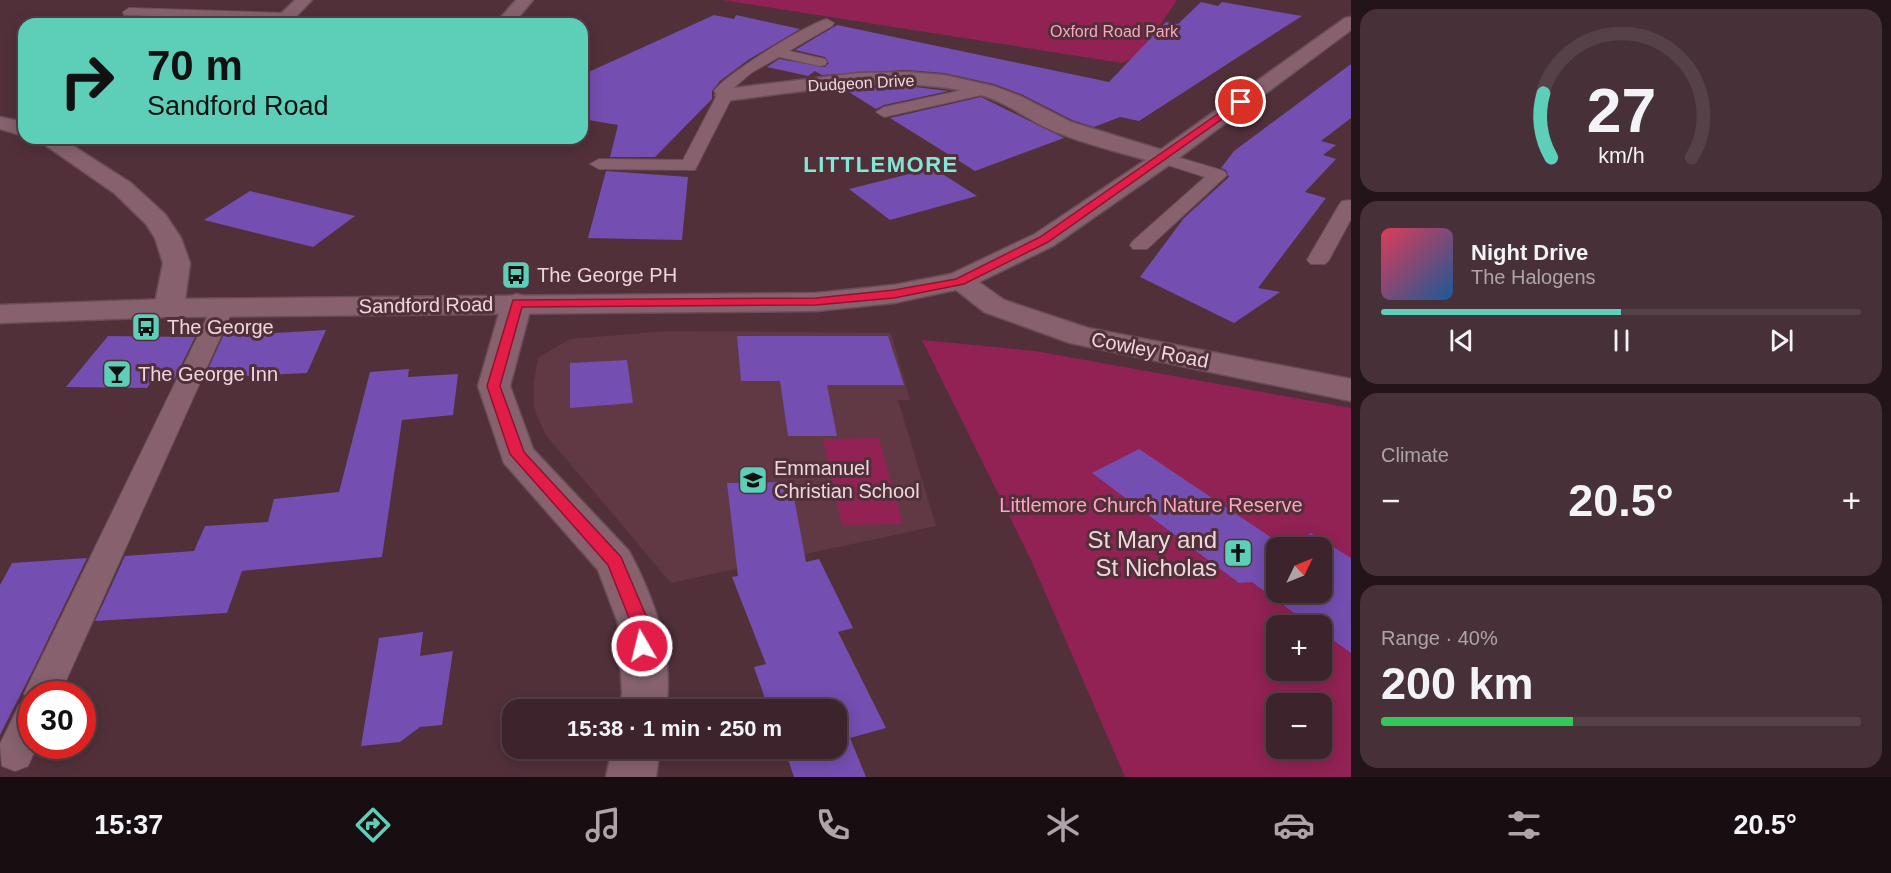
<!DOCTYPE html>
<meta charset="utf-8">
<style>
body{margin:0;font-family:Arial,sans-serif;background:#483038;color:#f1f3f6;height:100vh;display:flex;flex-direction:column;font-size:22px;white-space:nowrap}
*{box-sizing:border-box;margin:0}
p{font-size:20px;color:#ada4a9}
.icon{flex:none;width:33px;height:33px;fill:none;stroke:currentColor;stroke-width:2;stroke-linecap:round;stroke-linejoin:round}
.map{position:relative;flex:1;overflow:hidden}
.drawer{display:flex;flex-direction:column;gap:9px;padding:9px;background:#221418;width:540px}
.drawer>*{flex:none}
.top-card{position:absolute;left:18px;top:18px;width:570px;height:126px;border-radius:18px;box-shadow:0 3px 15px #0003,0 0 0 2px #564148;background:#5dceb8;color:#111;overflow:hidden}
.needle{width:39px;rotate:47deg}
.buttons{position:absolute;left:1266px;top:537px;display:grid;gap:12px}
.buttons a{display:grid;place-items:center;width:66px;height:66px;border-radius:12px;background:#3d242c;box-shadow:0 3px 15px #0003,0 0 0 2px #564148;font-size:30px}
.speed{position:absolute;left:18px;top:681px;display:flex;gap:12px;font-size:30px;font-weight:700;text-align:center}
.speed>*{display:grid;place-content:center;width:78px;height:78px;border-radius:50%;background:#3d242c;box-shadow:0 3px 15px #0003,0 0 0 2px #564148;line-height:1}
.speed .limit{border:9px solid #d22;background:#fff;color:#111}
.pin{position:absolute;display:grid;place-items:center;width:51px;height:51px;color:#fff;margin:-26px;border:3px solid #fff;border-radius:50%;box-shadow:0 2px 6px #0007}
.me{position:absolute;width:66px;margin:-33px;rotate:352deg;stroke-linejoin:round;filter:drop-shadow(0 0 4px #0008)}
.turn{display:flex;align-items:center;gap:21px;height:126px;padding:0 30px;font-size:27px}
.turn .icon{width:78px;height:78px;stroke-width:2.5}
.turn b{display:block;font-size:42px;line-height:51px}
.big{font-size:45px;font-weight:700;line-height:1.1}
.drawer .card{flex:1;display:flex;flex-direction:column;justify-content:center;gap:9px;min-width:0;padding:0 21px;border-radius:18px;background:#483038}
.drawer .dial{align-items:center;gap:0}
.dial svg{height:156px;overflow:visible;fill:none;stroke:#564148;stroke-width:7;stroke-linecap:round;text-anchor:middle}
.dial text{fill:#f1f3f6;stroke:none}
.song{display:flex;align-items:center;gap:18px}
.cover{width:72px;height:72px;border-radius:9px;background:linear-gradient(135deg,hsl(350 70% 55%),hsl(210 70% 35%))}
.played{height:6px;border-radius:3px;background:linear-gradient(90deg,#5dceb8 50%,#564148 50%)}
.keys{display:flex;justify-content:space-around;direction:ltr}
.heat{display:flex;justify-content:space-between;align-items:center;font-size:33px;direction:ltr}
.charge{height:9px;border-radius:4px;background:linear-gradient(90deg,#34c759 40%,#564148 0)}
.trip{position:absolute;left:502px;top:699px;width:345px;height:60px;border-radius:18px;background:#3d242c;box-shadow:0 3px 15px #0003,0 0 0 2px #564148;font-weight:700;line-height:60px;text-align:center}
.tabs{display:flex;height:96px;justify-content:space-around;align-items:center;background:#180e12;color:#ada4a9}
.tabs .icon{width:42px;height:42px}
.tabs .active{color:#5dceb8}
.tabs b{font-size:27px;color:#f1f3f6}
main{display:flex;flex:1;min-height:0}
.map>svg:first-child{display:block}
.built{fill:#603945}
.green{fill:#912253;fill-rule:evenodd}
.building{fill:#744eb0}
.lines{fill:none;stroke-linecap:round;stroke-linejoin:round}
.lane-casing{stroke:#694d56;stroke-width:2}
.street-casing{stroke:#694d56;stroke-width:3}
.secondary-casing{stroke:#694d56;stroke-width:3}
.lane{fill:#87626e;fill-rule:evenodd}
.street{fill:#87626e;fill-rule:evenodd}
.secondary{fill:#87626e;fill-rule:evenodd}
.route{fill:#e11d48;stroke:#92132f;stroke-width:1.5}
.labels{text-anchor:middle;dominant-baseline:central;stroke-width:6;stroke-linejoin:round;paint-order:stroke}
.far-park-label{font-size:16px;fill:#fca5c1;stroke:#51303a}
.far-street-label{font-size:16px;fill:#edd7dd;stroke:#51303a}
.poi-label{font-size:20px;fill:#edd7dd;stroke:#51303a;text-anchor:start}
.street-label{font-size:20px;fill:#edd7dd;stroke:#51303a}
.park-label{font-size:20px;fill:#fca5c1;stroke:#51303a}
.far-district-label{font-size:22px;font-weight:bold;letter-spacing:1.5px;fill:#83e8d3;stroke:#51303a}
.near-poi-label{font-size:24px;fill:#edd7dd;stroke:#51303a;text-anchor:end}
</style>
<main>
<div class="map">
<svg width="1351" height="777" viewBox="0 0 1351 777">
<rect width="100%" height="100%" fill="#51303a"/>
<path class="built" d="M668 331 891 333 910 400H898L936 526 671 583 545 434 534 408V381L538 358 570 339Z"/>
<path class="green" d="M723 0H1177L1140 55 1122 63Z
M922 340 1035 351 1351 408V777H1125L1031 560ZM1276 548H1322V592H1276ZM1276 626H1322V670H1276ZM1276 704H1322V748H1276Z
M879 438 903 524 842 525 823 439Z"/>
<path class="building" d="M1201 2 1218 6 1222 2 1302 16 1139 121 1120 117 1094 127 1072 120 1021 94 994 84 944 73 906 70 822 75 815 71 808 76 767 67 779 59 825 67 829 63 825 57 795 50 837 25 1109 82 1166 22 1178 24Z
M714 15 734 19 736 15 800 29 748 60 720 81 712 91V99L655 157H610L618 125 582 119V75Z
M1351 64V118L1321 141 1336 145 1323 155 1336 159 1305 192 1326 198 1258 288 1280 292 1234 323 1140 277 1184 218 1229 177 1226 170 1221 168 1234 151Z
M884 87H915L949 91 884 105 876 109 844 89Z
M981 97 1064 138 975 171 890 118Z
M933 168 977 196 890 220 849 189Z
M606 171 688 177 682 240 588 238Z
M250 191 355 216 313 247 204 220Z
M326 330 307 373 204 378 223 336Z
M108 336 195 337 174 380 152 381 147 388 66 387Z
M737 336H888L904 385H827L837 436H788L780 381H741Z
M627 360 633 403 570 408V363Z
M409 369 408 377 458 374 453 415 402 420 382 557 242 571 227 613 95 621 125 556 194 551 205 526 268 522 274 499 339 492 370 372Z
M1139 449 1287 548H1276V592H1322V548H1289L1311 533 1351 558V653L1322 632V626H1312L1252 582 1239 583 1092 473Z
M791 482 806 562 819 559 853 628 838 632 886 728 850 738 866 777H794L784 748H837V710H769L754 667 766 664 732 577 738 576 727 483Z
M87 558 34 668 0 735V585L12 563Z
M423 632 420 656 453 651 442 725 420 727 400 742 361 746 379 638Z"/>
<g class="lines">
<g class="lane-casing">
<path id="lane" d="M129 8 288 13 295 17 288 21 124 15 123 12Z
M827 19 834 23 832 26 789 51 825 59 827 62 825 65 820 66 779 57 751 73 730 91 733 95 695 170 599 169 590 164 599 159 683 160 717 95 714 91C726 74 807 24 827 19Z
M986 85 991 87 994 90 991 93 884 117 876 112 884 107Z
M1164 153 1224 171 1227 175 1147 249H1133L1130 245 1133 241 1205 177 1158 162 1155 158 1158 154Z
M1351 200V219L1329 260 1325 264H1311L1307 260 1339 205 1342 201Z
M223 300 231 302 234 307 60 694H32V746H37L28 766 15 771 2 766 0 744 19 705 28 702 24 694 29 683 212 307 215 302Z"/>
</g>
<g class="street-casing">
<path id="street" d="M295 0H312L289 24H270Z
M516 0H533L513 24H495Z
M906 72 944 75 993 86 1020 96 1071 122 1172 153 1176 158 1172 163H1156C1123 153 1088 145 1056 132 1029 121 1007 102 978 94 895 73 809 91 725 101L718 99 715 95 718 91 725 89 858 73Z
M0 117 24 122V136L0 129Z
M35 138H61L131 183 165 214 181 238 190 263 184 308 179 314 169 317 159 314 154 308 163 263 155 238 146 224 114 193Z
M959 272 969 275 1004 300 1088 328 1351 379V401L1070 343 984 312 945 281 949 275Z
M517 294 527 297 532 303 510 386 533 449 629 551C655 600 674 653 666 710H619L622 693 618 623 598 570 504 463 478 386 502 303 507 297Z
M612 748H660L656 777H606Z"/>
</g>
<g class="secondary-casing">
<path id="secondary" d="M1351 17V30L1172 163 1053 246 969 287 894 303 816 311 169 317 0 323V305L169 299 816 293 894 285 951 274 1035 234 1156 153 1345 18Z"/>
</g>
<use href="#lane" class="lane"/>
<use href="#street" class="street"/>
<use href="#secondary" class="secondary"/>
</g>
<path class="route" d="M1238 100 1246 102 1048 242 964 284 894 298 816 305 522 307 500 386 524 452 621 557 649 623 651 646 648 652 642 654 636 652 631 623 608 565 510 454 487 386 513 300 816 298 894 290 956 279 1040 237Z"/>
<defs>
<g id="bus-square" transform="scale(1.5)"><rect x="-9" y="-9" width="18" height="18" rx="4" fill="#5dceb8" stroke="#51303a"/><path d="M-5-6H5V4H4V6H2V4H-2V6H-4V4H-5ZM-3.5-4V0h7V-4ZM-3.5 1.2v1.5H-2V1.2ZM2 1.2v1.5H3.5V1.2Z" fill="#111"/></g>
<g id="bar-square" transform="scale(1.5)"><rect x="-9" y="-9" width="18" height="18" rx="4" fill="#5dceb8" stroke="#51303a"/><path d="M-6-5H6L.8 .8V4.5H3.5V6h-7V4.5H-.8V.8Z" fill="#111"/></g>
<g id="school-square" transform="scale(1.5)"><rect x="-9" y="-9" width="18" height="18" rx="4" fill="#5dceb8" stroke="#51303a"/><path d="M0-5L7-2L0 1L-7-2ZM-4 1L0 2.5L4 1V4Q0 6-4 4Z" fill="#111"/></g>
<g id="church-square" transform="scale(1.5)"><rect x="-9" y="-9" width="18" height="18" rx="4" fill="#5dceb8" stroke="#51303a"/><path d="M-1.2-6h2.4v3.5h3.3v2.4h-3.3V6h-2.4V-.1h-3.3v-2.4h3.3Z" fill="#111"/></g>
</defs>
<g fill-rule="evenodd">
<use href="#bus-square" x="516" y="275"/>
<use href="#bus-square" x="146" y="327"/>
<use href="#bar-square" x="117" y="374"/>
<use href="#school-square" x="753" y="480"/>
<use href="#church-square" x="1238" y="553"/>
</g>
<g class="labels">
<g class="far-park-label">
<text x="1114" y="31">Oxford Road Park</text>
</g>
<g class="far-street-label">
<text transform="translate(861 83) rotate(-3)">Dudgeon Drive</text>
</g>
<g class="poi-label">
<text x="537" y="275">The George PH</text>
<text x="167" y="327">The George</text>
<text x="138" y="374">The George Inn</text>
<text x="774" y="468">Emmanuel<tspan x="774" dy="23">Christian School</tspan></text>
</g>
<g class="street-label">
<text transform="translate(426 305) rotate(-1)">Sandford Road</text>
<text transform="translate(1150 350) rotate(11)">Cowley Road</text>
</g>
<g class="park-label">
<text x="1151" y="505">Littlemore Church Nature Reserve</text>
</g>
<g class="far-district-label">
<text x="881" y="164">LITTLEMORE</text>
</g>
<g class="near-poi-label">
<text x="1217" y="539">St Mary and<tspan x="1217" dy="28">St Nicholas</tspan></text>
</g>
</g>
</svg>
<div class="buttons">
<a><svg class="needle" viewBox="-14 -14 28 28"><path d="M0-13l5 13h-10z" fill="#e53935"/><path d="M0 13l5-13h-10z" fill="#ada4a9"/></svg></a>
<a>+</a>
<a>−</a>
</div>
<div class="speed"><div class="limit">30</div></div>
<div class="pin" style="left:1241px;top:102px;background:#d93025"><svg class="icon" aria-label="arrive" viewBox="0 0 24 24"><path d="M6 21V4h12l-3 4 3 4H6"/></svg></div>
<svg class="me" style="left:642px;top:646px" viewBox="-20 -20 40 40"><circle r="17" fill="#e11d48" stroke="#fff" stroke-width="3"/><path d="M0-11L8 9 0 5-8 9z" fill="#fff"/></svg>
<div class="trip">15:38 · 1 min · 250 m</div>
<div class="top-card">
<div class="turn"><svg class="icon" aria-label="right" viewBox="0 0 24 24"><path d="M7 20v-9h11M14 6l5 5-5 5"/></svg><div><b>70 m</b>Sandford Road</div></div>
</div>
</div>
<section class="drawer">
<div class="card dial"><svg viewBox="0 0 100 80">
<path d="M14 69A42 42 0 1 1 86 69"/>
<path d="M14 69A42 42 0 0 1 10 36" stroke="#5dceb8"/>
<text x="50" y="56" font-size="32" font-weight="700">27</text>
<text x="50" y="72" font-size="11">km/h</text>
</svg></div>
<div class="card">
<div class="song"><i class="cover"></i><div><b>Night Drive</b><p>The Halogens</p></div></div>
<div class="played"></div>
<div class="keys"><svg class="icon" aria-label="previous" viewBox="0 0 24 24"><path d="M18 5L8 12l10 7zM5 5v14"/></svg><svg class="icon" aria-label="pause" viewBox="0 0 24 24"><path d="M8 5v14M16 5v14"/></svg><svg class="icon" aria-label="next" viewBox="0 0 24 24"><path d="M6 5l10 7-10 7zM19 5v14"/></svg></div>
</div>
<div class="card"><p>Climate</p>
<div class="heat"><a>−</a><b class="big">20.5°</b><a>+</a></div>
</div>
<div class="card"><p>Range · 40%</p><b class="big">200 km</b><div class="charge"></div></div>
</section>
</main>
<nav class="tabs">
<b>15:37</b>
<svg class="icon active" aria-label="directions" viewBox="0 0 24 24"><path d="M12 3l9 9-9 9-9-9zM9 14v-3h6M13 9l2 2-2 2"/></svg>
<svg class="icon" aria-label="music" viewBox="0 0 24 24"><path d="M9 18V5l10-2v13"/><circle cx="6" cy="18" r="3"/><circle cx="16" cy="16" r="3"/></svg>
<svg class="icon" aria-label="phone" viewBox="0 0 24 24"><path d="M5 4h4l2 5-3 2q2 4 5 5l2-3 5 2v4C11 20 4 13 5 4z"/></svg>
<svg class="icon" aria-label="climate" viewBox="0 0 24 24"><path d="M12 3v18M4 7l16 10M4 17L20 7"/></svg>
<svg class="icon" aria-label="car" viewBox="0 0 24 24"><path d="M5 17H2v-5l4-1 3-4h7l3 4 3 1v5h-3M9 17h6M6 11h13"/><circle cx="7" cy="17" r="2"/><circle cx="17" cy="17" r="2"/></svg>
<svg class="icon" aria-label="filters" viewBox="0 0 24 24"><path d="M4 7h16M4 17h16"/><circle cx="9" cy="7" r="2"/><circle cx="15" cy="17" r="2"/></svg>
<b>20.5°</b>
</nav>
